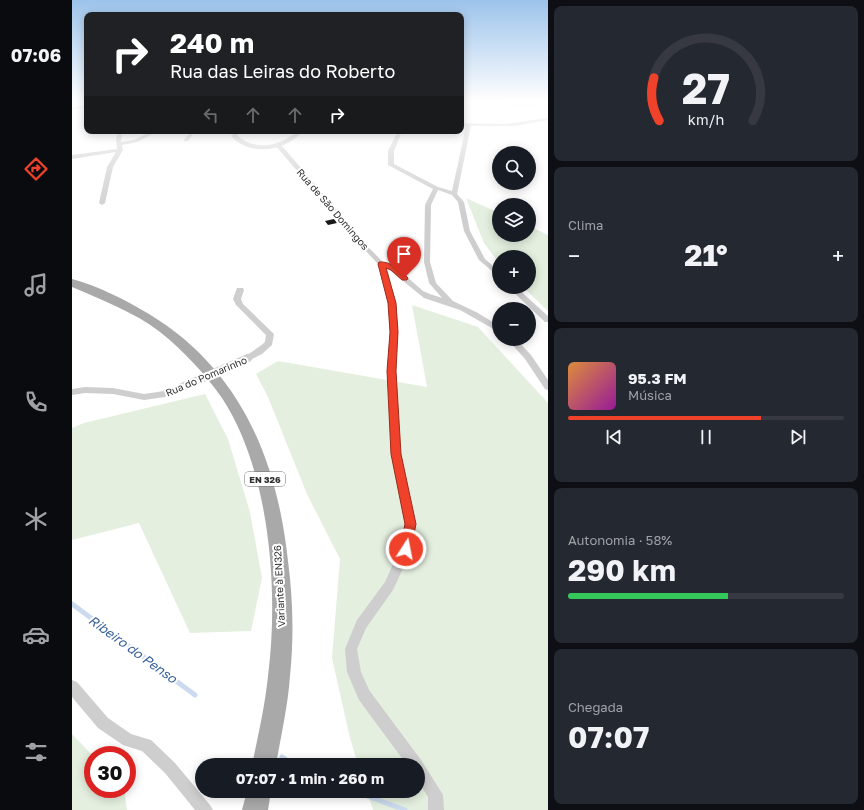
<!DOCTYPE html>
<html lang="pt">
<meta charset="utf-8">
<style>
body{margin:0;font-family:"Golos Text",sans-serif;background:#242831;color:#f1f3f6;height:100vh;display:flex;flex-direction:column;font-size:15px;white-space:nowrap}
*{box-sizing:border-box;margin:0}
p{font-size:13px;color:#9ea1a6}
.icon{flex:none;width:22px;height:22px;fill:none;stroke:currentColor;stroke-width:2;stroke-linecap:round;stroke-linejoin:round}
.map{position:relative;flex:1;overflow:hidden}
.side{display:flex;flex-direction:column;gap:6px;padding:6px;background:#0d0f14;width:316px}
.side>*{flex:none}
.hud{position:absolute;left:12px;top:12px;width:380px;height:122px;border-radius:8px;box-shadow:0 2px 10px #0003;background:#202124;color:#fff;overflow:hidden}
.fabs{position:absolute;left:420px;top:146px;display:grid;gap:8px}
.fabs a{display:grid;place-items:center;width:44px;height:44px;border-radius:50%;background:#171b24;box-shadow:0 2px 10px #0003;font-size:20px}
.speed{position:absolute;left:12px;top:746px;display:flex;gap:8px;font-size:20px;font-weight:700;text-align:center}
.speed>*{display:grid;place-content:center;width:52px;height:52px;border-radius:50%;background:#171b24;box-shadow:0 2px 10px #0003;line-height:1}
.speed .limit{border:6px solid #d22;background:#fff;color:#111}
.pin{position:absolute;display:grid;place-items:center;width:34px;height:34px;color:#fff;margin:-41px -17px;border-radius:50% 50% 50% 0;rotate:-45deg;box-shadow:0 0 4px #0007}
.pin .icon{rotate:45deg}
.me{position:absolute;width:44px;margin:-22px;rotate:11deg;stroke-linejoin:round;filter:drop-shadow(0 0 3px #0008)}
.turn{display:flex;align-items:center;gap:14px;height:84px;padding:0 20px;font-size:18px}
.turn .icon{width:52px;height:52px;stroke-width:2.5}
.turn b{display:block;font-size:28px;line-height:34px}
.lanes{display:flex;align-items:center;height:38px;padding:0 20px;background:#0003;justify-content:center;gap:20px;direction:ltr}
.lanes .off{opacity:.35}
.big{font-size:30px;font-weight:700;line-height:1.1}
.side .widget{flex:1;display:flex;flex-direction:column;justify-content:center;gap:6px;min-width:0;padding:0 14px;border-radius:8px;background:#242831}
.side .dial{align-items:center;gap:0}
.dial svg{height:104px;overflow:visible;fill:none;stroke:#363941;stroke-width:7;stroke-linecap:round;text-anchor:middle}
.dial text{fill:#f1f3f6;stroke:none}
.song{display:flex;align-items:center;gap:12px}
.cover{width:48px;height:48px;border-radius:6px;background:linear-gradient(135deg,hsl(30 70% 55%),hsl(300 70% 35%))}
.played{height:4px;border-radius:2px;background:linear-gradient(90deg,#f0422b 70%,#363941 70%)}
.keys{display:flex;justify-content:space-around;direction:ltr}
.heat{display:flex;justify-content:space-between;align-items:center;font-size:22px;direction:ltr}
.charge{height:6px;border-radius:3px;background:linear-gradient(90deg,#34c759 58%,#363941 0)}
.trip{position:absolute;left:123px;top:758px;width:230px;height:40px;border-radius:20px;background:#171b24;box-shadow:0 2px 10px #0003;font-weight:700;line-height:40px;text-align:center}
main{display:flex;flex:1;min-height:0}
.dock{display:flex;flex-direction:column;width:72px;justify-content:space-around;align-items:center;background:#090b0e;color:#9ea1a6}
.dock .icon{width:28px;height:28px}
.dock .on{color:#f0422b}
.dock b{font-size:18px;color:#f1f3f6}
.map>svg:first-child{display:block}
.green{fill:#e4efdf}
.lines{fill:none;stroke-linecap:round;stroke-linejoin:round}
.stream{stroke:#cbdaef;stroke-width:5}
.building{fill:#181818}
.minor{fill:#cecece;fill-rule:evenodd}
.tertiary{fill:#cecece;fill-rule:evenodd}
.primary{fill:#a9a9a9;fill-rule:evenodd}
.minor-bridge{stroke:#cecece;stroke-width:8}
.route{fill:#f0422b;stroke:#9c2b1c}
.labels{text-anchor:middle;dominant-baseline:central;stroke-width:4;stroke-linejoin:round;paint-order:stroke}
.shield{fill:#fff;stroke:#6f6f6f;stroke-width:1}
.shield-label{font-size:9px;font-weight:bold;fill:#313131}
.street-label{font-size:10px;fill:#313131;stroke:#fff}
.near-water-label{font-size:13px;font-style:italic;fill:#39629a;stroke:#fff}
</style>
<main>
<nav class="dock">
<b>07:06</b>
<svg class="icon on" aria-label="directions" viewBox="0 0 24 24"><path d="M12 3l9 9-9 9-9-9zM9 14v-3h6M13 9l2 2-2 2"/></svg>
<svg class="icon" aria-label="music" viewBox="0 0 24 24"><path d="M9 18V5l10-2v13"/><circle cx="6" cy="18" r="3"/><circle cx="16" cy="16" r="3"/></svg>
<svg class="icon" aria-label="phone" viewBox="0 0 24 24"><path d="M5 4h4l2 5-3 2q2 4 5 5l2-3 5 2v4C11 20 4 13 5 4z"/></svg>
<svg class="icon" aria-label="climate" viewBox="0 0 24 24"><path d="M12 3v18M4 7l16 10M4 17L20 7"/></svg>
<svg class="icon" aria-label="car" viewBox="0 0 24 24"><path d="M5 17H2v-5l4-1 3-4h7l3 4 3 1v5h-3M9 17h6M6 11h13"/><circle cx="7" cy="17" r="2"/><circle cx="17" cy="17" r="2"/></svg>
<svg class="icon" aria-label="filters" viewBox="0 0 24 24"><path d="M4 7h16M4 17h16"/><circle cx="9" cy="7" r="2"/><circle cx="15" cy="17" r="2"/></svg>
</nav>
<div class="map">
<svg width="476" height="810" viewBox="0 0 476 810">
<rect width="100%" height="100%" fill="#fff"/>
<path class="green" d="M431 100H476V103L448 109Z
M394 198 427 213V235H457V226L476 235V311L451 287H457V257H427V263L412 243Z
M340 305 406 327 476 403V810H301L295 791H346V765H286L278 738 260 658 268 559 235 494 196 397 184 374 206 361 355 387Z
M133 394 156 439 178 512 190 578 179 631 118 633 67 523 0 540V428L12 423Z
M0 734 21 756V789H52L55 810H0Z"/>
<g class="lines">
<path class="stream" d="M0 604 123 695
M210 757 222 765
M282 791 333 810"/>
</g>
<path class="building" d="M262 219 265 223 256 225 253 221Z"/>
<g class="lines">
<path class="minor" d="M15 105V107L0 110V108Z
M476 118V120L443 126H399L385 194 392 202 398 231 413 259 427 271V277L407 260 392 231 386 202 380 195 366 190 359 205 358 262 364 283 381 301 406 313 427 326V332L388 310 352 298 315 268 324 303 326 332 323 371 329 454 344 524 340 549 321 590 294 628 285 649 289 672 297 690 349 760 368 790 371 795 372 810H356V797L346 781V765H335L287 700 275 672 273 649 285 620 313 582 328 549 334 524 319 454 315 371 318 332 316 303 307 265 293 250 203 145 207 144 212 148 297 248 312 263 325 268 351 291 358 294 370 298 357 283 352 262 353 205 361 189 316 165V151L326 131H330L322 151V164L366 187 380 191 394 126 389 125V123L433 124Z
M46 131H50L49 142 62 140 80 131H86L65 142 50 145 51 150 41 167 33 203 30 205 27 203 35 167 44 152 0 159V155L45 149 44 139Z
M119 131H123L116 141H112V140Z
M436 287H444L476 316V322H473Z
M165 288H171L172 290 169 299 171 304 202 334 200 345 190 354 176 361 173 360 172 358C178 352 187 348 193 342L194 335 164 305 161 299Z
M435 339H444L459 355 476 380V390L473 389 453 359Z
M108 385 112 388 111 390 93 397 72 400 41 394 13 393 0 395V389L13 387 41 388 72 394 92 391Z
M0 680 5 682 36 718 59 734 79 740 103 763 138 805 141 810H123L93 773 70 751 51 745 26 728 0 697Z"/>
<path class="tertiary" d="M159 131H165L166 136C180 148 198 148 214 139 221 135 223 131 231 131 214 151 179 157 160 137Z"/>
<path class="primary" d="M0 279C27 286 53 300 77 314 168 369 205 459 216 561 221 599 222 638 218 676 216 706 209 735 204 765H180C186 736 193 706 196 676 207 591 198 471 150 398 133 374 112 351 88 332 62 312 30 300 0 287Z
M175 791H199L196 810H170Z"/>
<path class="minor-bridge" d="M108 388 176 358"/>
</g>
<linearGradient id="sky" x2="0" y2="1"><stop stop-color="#9cc3eb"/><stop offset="0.47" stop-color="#fff"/><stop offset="1" stop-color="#fff" stop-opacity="0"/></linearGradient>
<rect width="476" height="214" fill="url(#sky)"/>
<path class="route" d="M307 262C318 261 329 270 336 278L335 280H330L319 270 314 268 324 303 326 332 324 371 329 454 344 524 339 549 338 552 334 554 330 552 328 549 333 524 319 454 315 371 318 332 316 303 306 264Z"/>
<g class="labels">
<rect class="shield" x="173" y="472" width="40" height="14" rx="3"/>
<g class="shield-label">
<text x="193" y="479">EN 326</text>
</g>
<g class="street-label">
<text transform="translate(261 209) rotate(49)">Rua de São Domingos</text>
<text transform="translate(134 376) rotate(-23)">Rua do Pomarinho</text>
<text transform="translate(207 586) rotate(-93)">Variante à EN326</text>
</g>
<g class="near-water-label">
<text transform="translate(61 649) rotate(36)">Ribeiro do Penso</text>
</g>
</g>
</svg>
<div class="fabs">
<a><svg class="icon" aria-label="search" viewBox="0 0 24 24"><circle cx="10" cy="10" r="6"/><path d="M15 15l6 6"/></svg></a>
<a><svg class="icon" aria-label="layers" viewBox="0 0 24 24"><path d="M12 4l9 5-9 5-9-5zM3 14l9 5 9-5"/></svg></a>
<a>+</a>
<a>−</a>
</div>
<div class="speed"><div class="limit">30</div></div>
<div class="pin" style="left:332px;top:278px;background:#d93025"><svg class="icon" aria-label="arrive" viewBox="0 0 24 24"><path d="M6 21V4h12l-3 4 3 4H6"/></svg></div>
<svg class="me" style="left:334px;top:549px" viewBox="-20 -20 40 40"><circle r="17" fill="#f0422b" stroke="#fff" stroke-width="3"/><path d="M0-11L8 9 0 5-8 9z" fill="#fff"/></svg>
<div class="trip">07:07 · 1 min · 260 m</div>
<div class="hud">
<div class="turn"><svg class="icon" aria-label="right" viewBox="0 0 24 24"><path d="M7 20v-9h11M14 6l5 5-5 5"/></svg><div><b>240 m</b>Rua das Leiras do Roberto</div></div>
<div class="lanes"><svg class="icon off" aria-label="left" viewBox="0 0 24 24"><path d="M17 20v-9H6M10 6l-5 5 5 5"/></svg><svg class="icon off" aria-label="ahead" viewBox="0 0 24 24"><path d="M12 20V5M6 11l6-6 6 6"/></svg><svg class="icon off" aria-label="ahead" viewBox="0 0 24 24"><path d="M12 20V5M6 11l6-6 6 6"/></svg><svg class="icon" aria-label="right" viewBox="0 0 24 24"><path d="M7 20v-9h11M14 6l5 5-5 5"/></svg></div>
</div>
</div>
<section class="side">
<div class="widget dial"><svg viewBox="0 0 100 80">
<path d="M14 69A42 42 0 1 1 86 69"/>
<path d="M14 69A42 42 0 0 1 10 36" stroke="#f0422b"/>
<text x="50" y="56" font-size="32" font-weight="700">27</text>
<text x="50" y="72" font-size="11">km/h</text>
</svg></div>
<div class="widget"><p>Clima</p>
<div class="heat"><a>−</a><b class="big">21°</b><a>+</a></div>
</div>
<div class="widget">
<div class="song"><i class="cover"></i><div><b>95.3 FM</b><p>Música</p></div></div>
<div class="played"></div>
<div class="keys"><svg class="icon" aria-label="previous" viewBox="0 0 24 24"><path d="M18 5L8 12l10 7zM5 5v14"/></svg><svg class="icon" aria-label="pause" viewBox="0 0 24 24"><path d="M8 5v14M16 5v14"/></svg><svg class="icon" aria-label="next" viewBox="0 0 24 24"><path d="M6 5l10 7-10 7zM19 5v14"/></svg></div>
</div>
<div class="widget"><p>Autonomia · 58%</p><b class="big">290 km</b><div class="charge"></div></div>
<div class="widget"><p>Chegada</p><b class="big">07:07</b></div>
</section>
</main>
